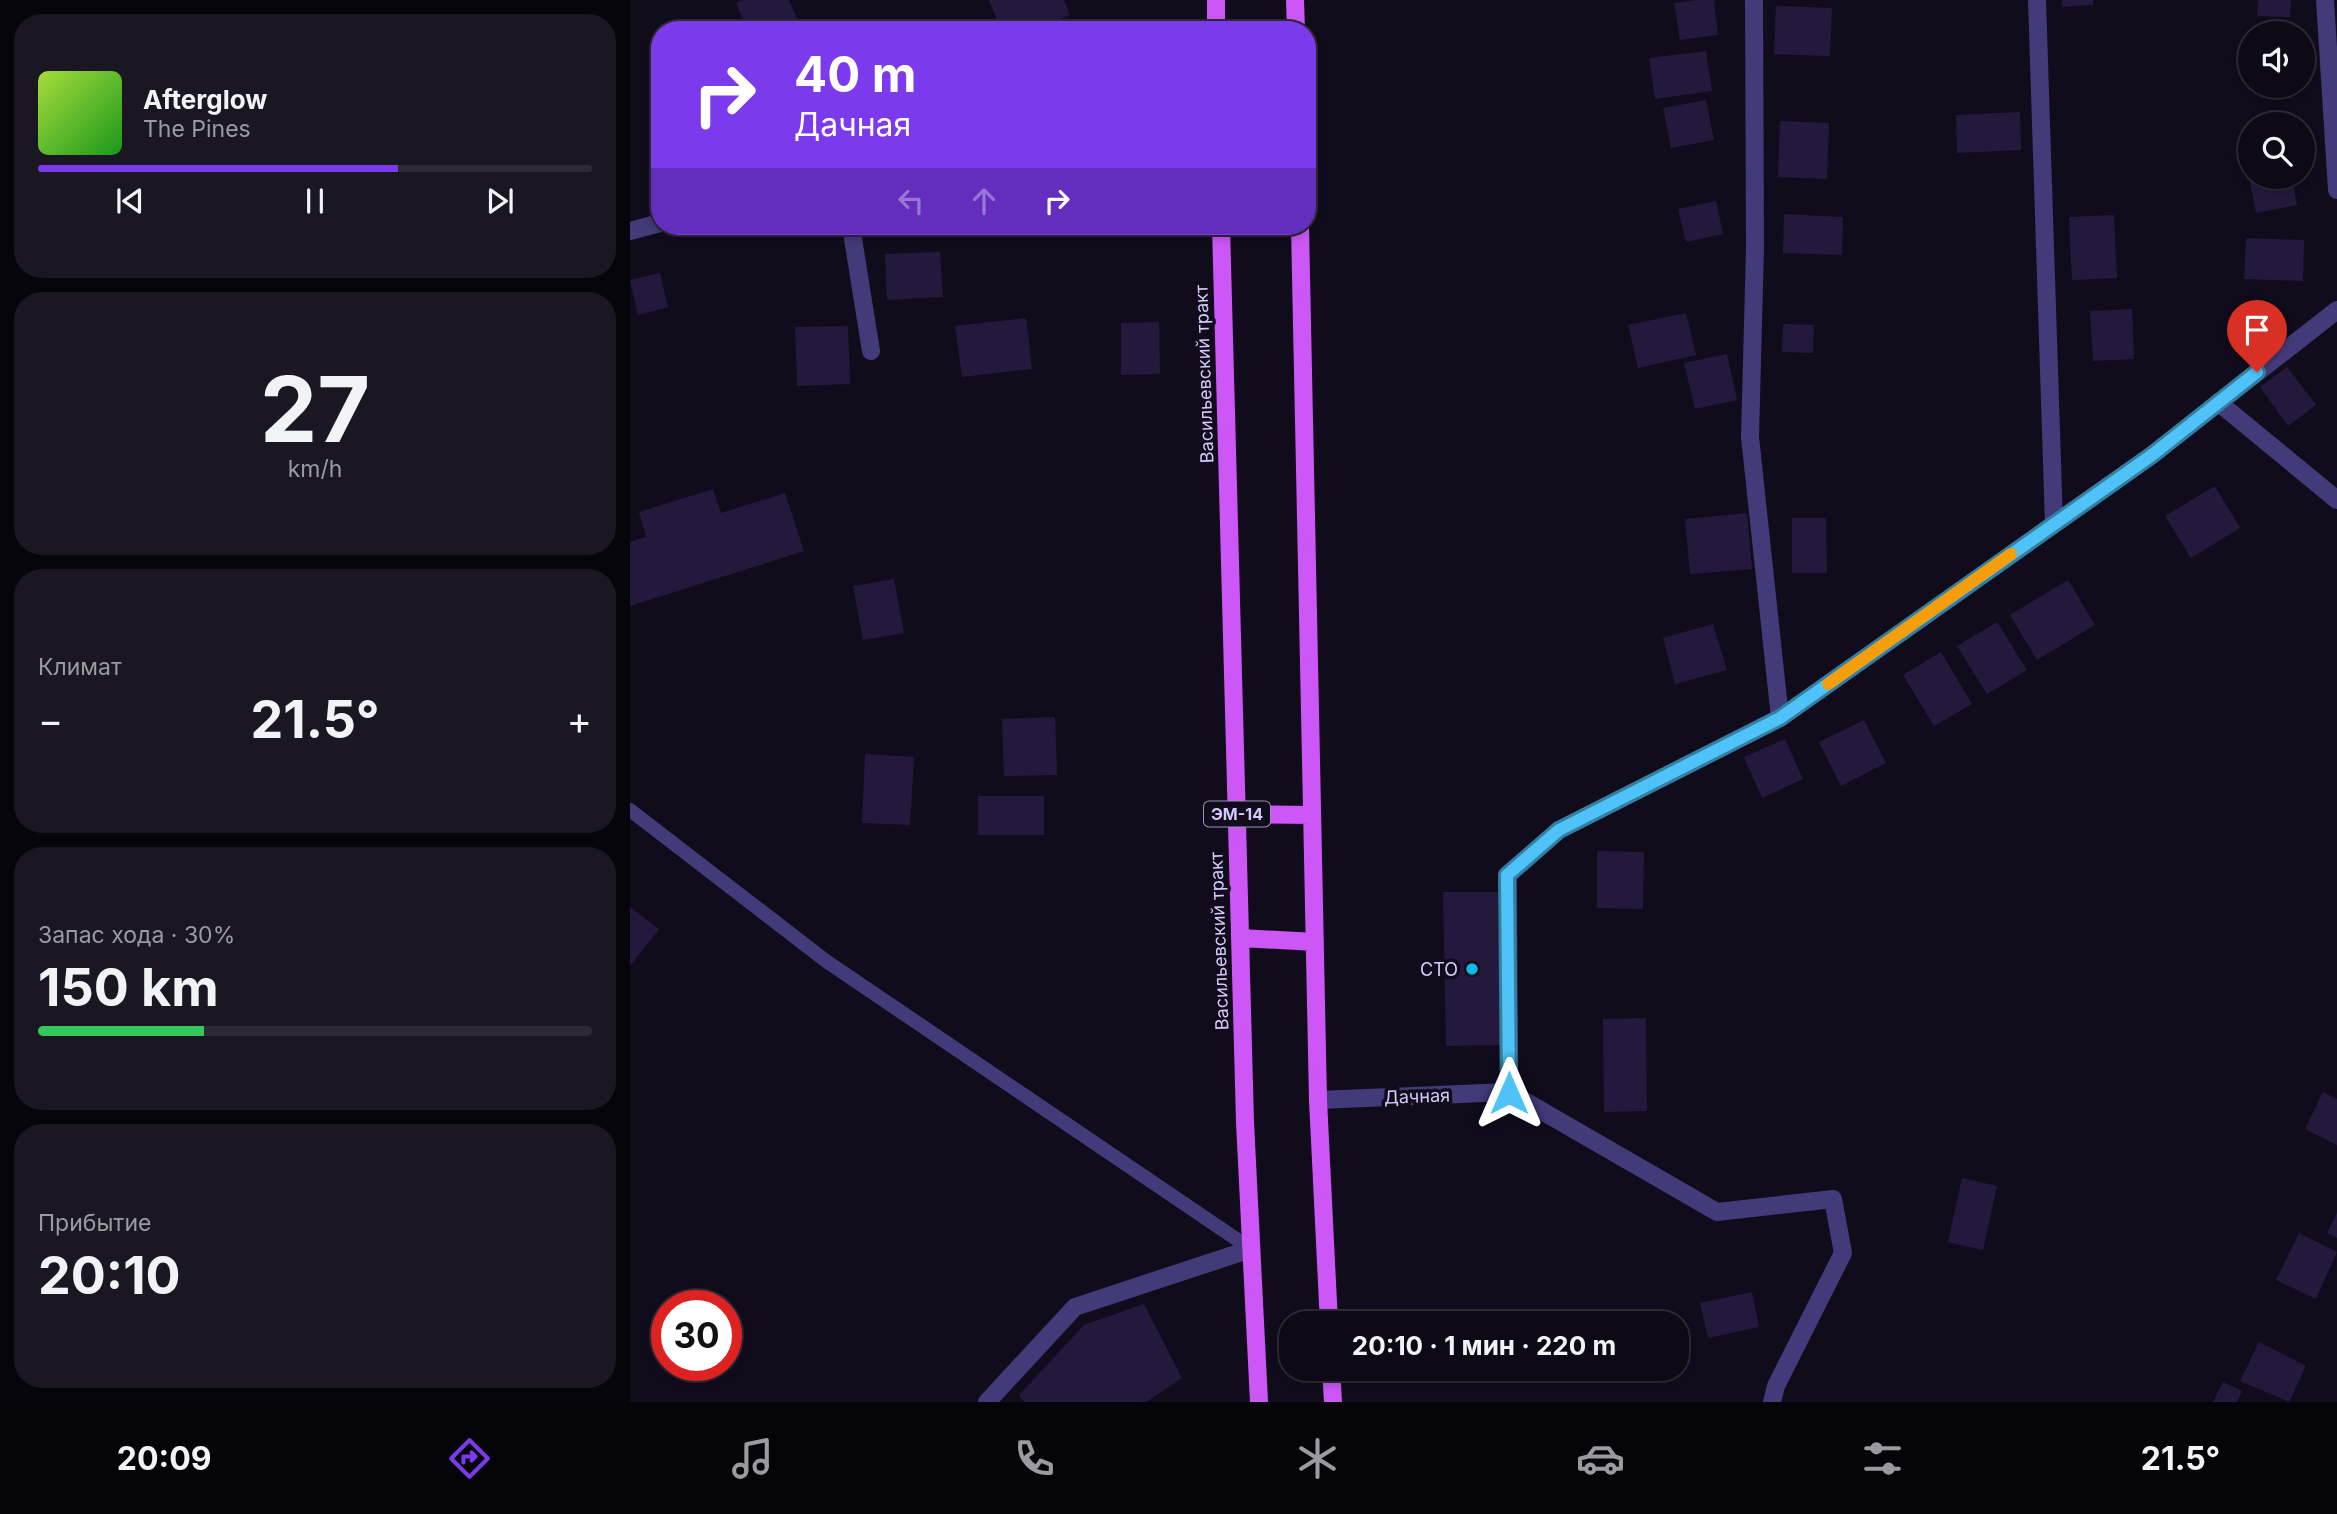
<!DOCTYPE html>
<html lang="ru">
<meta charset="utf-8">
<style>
body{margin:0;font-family:Inter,sans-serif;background:#1b1722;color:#f1f3f6;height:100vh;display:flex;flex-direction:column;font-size:26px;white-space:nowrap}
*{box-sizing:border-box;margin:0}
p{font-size:23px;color:#9a9aa0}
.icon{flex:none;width:38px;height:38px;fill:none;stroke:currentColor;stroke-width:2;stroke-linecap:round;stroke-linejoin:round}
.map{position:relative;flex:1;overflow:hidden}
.details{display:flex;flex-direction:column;gap:14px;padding:14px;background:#07050c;width:630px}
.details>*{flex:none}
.guide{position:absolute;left:21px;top:21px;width:665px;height:214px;border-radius:28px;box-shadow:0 4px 10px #0003,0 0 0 2px #2d2a34;background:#7c3aed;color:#fff;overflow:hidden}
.fabs{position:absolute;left:1608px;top:21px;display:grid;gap:14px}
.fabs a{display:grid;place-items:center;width:77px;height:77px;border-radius:50%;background:#0d0915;box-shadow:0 4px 10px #0003,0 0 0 2px #2d2a34;font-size:35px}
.speed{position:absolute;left:21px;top:1290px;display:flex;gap:14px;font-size:35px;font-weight:700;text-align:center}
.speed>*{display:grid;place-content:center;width:91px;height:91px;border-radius:50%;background:#0d0915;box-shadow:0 4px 10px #0003,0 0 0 2px #2d2a34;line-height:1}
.speed .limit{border:10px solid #d22;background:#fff;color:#111}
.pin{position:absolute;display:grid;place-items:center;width:60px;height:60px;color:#fff;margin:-72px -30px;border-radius:50% 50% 50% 0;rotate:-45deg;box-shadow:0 0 7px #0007}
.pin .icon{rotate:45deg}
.me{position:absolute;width:77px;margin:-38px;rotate:0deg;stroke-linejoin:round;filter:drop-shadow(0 0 5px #0008)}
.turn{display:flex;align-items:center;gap:24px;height:147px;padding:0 28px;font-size:32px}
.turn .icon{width:91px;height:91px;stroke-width:2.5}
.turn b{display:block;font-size:49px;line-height:60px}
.lanes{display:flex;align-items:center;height:66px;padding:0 28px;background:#0003;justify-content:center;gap:35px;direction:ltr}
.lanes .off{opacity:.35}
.big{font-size:52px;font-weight:700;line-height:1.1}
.details .widget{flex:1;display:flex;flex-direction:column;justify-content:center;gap:10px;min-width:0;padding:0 24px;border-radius:28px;background:#1b1722}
.details .dial{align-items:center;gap:0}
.dial b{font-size:91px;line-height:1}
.song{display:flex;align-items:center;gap:21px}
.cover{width:84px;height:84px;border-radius:10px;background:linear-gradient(135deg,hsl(80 70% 55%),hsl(120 70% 35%))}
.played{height:7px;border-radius:4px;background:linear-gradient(90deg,#7c3aed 65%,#2d2a34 65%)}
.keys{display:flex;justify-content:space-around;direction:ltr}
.heat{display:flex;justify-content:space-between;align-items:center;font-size:38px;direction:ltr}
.charge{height:10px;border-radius:5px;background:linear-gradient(90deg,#34c759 30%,#2d2a34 0)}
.trip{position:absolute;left:649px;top:1311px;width:410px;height:70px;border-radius:28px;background:#0d0915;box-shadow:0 4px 10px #0003,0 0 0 2px #2d2a34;font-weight:700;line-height:70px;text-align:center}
.dock{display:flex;height:112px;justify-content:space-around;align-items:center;background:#050408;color:#9a9aa0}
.dock .icon{width:49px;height:49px}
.dock .selected{color:#7c3aed}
.dock b{font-size:32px;color:#f1f3f6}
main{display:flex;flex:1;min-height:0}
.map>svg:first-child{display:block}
.building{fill:#24193c}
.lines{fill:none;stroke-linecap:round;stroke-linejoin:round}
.service{stroke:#433a79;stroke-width:14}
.minor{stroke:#433a79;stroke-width:18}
.primary{stroke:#cc57f6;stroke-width:18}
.route-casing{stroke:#337fa1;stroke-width:18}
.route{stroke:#4fc3f7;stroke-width:12}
.slow{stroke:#f59e0b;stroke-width:12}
.poi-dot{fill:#0cb9e6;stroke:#110c1c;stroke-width:2.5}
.labels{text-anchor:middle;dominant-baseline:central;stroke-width:7;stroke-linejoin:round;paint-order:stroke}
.shield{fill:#110c1c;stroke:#9a91b9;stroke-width:2}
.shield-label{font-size:16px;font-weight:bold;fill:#d5cafc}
.street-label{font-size:18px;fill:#d5cafc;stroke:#110c1c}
.poi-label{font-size:18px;fill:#d5cafc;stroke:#110c1c;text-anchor:end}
</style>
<main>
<section class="details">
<div class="widget">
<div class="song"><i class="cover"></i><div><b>Afterglow</b><p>The Pines</p></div></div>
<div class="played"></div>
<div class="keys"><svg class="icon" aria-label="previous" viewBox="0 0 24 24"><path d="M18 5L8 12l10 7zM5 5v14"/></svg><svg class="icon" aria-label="pause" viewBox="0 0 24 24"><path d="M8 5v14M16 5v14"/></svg><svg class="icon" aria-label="next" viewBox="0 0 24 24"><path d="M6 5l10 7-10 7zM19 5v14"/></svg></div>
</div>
<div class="widget dial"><b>27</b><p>km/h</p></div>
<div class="widget"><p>Климат</p>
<div class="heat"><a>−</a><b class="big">21.5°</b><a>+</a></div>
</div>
<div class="widget"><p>Запас хода · 30%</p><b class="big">150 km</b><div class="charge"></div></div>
<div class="widget"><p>Прибытие</p><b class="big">20:10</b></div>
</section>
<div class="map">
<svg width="1707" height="1402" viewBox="0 0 1707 1402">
<rect width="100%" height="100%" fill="#110c1c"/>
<path class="building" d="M113 0H159L172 30H117L106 3Z
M359 0H434L440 15 403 30H371Z
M1066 0H1084L1088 35 1050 40 1044 3Z
M1432 0H1463V5L1432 7Z
M1628 0H1661L1660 17 1627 16Z
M1146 6 1202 8 1200 56 1144 54Z
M1076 51 1082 91 1025 99 1019 58Z
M1076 100 1084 140 1041 148 1033 108Z
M1390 112 1391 150 1327 153 1326 115Z
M1150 121 1199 123 1197 179 1148 177Z
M1619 177H1662L1667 205 1626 213Z
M1086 201 1093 234 1056 242 1048 209Z
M1154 214 1213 217 1212 255 1153 253Z
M1484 215 1487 278 1442 280 1439 217Z
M1616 238 1674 240 1673 281 1614 279Z
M310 252 313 297 257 300 255 254Z
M30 273 38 307 8 315 0 280Z
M1502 309 1504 359 1463 361 1460 311Z
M1056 313 1066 355 1008 368 998 325Z
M396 318 402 369 332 377 325 326Z
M529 322 530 374 491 375V323Z
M1153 324 1184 325 1183 353 1152 352Z
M218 326 220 384 167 386 165 327Z
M1097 354 1107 400 1065 409 1054 363Z
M1657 367 1686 405 1658 426 1630 387Z
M1585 486 1610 528 1561 558 1535 516Z
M83 489 91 513 155 493 174 551 0 606V542L16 537 9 512Z
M1117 513 1122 569 1060 574 1055 519Z
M1162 518H1196L1197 573H1162Z
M264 579 274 633 233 640 223 586Z
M1438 580 1465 625 1407 660 1380 615Z
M1367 622 1397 670 1357 694 1327 646Z
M1083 624 1097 670 1045 684 1033 638Z
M1311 652 1342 704 1304 726 1273 675Z
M425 717 427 775 374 776 372 719Z
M1234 720 1256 763 1211 786 1189 742Z
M1155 739 1173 779 1132 798 1114 757Z
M235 754 284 757 280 825 232 823Z
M348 796H414V835H348Z
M967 851 1014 852 1013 909 967 908Z
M813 892H868L871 1045 816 1046Z
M0 907 29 929 0 966Z
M1016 1018 1017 1111 974 1112 973 1019Z
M1693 1092 1707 1099V1145L1675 1129Z
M1332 1178 1367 1186 1353 1250 1318 1242Z
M1707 1213V1238L1697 1233Z
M1669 1233 1707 1252 1686 1299 1646 1280Z
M1122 1292 1129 1327 1078 1338 1070 1303Z
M514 1304 552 1378 516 1402H394L389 1395 454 1325Z
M1629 1342 1676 1366 1659 1402 1610 1381Z
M1593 1382 1612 1391 1607 1402H1583Z"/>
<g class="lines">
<path class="service" d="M0 810 196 961 621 1249"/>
<path class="minor" d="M1124 0 1125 248 1120 437 1150 718
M1407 0 1424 524
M1695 0 1707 190
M221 226 241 351
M0 231 30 223
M1588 402 1707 500
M879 1092 1087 1212 1203 1199 1213 1253 1146 1386 1142 1402
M688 1100 879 1092 878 875 929 830 1150 718 1522 455 1707 310
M357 1402 445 1307 621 1249"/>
<path class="primary" d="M586 0V30
M665 0 666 30
M591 226 615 1122 629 1402
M670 226 688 1100 699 1323
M607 814 682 815
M610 938 685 942
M701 1368 703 1402"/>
</g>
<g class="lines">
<g class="route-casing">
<path id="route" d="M879 1093 877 875 929 830 1150 718 1522 455 1627 372"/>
</g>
<use href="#route" class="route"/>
<path class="slow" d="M1198 684 1381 554"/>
</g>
<circle class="poi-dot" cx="842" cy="969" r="7"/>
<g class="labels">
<rect class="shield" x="574" y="801.5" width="66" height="25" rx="5"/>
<g class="shield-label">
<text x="607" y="814">ЭМ-14</text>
</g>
<g class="street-label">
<text transform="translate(574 374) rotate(-92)">Васильевский тракт</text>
<text transform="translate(589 941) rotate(-92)">Васильевский тракт</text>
<text transform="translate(787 1096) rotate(-2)">Дачная</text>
</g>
<g class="poi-label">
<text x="828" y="969">СТО</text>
</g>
</g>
</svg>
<div class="fabs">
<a><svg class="icon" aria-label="sound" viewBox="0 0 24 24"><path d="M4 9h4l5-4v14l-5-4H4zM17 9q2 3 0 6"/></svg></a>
<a><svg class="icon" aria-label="search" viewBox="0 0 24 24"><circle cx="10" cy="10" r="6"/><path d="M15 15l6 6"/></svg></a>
</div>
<div class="speed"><div class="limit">30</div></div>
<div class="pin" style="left:1627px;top:372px;background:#d93025"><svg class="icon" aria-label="arrive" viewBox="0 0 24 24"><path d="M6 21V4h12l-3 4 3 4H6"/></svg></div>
<svg class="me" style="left:879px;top:1093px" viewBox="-20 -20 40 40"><path d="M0-17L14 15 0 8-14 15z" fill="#4fc3f7" stroke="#fff" stroke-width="4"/></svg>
<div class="trip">20:10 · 1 мин · 220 m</div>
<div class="guide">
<div class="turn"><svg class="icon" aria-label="right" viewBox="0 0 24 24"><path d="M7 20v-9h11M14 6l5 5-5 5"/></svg><div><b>40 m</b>Дачная</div></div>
<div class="lanes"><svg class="icon off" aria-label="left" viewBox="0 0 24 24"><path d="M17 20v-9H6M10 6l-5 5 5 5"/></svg><svg class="icon off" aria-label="ahead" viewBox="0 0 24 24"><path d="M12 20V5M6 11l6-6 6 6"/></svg><svg class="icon" aria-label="right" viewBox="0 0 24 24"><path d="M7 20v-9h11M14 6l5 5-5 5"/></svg></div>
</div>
</div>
</main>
<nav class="dock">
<b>20:09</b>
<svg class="icon selected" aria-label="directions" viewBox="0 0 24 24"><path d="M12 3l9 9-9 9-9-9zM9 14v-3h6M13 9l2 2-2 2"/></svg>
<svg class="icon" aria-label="music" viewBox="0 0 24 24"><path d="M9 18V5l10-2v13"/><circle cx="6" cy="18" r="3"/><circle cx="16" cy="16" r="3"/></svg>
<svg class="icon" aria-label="phone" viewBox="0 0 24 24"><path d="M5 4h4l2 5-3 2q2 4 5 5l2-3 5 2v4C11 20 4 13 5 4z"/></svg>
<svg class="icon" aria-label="climate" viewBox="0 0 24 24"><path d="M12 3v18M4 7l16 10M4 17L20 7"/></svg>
<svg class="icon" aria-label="car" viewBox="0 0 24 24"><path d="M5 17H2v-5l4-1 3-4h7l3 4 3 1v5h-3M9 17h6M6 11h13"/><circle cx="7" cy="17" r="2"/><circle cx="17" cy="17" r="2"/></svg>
<svg class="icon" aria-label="filters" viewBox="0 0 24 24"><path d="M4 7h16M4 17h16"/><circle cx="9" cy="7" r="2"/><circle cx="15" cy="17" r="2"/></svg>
<b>21.5°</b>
</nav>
